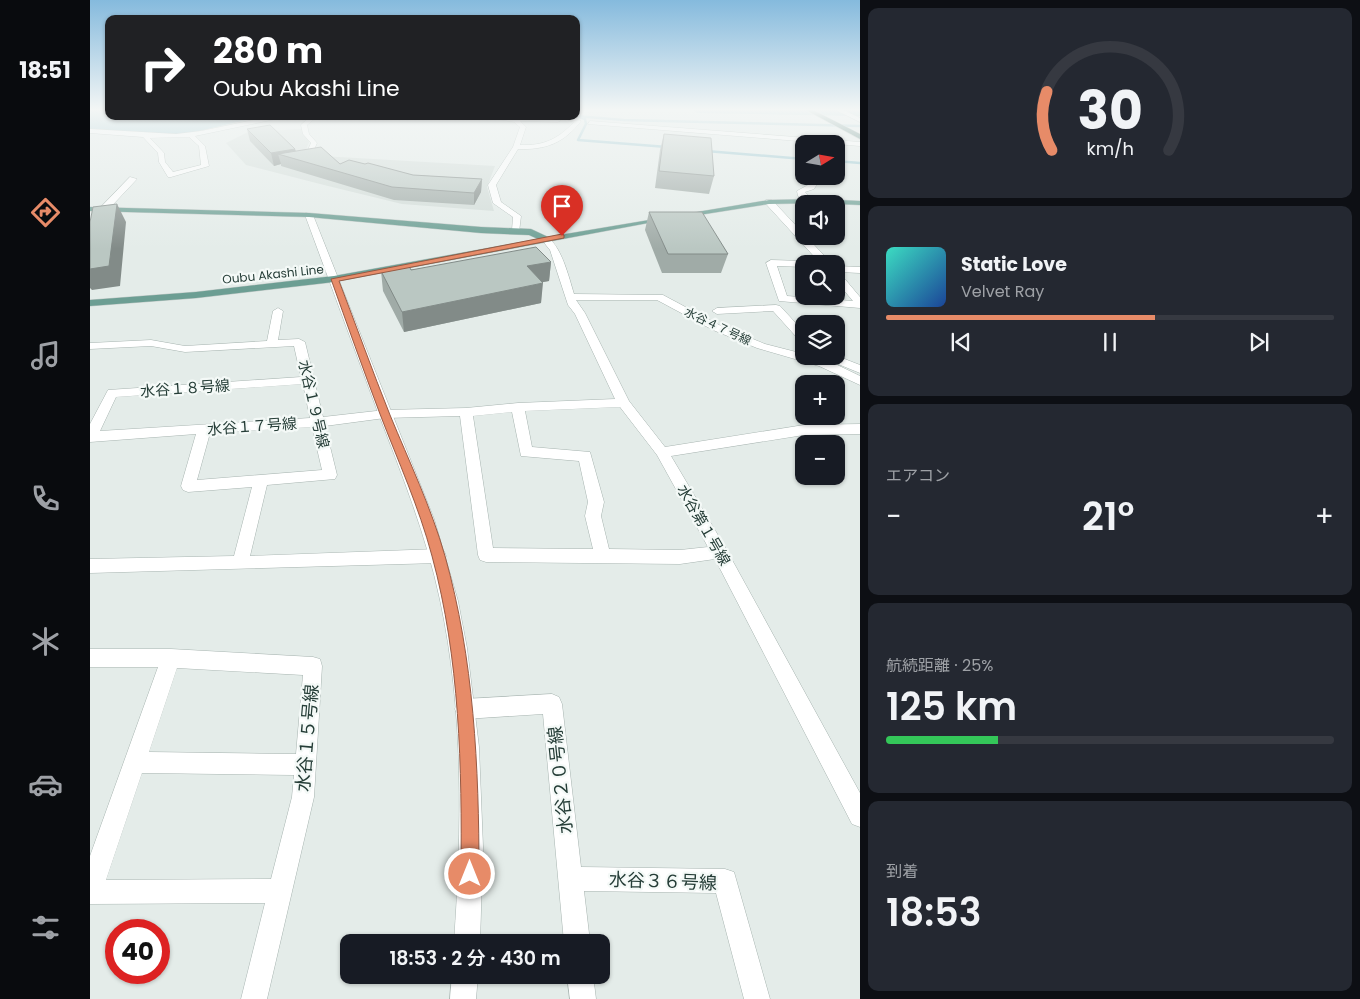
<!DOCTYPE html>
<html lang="ja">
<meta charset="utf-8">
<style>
body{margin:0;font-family:Poppins,"Noto Sans JP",sans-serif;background:#242831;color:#f1f3f6;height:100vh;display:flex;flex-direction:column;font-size:19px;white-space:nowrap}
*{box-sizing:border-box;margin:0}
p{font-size:16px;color:#9ea1a6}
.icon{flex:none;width:28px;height:28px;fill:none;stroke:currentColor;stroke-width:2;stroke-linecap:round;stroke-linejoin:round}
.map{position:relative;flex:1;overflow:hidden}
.details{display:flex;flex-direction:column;gap:8px;padding:8px;background:#0d0f14;width:500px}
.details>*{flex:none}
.banner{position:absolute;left:15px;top:15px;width:475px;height:105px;border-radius:10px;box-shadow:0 1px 4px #0004;background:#202124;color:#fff;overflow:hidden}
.needle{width:32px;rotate:79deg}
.fabs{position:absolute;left:705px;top:135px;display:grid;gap:10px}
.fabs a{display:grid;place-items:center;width:50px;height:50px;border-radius:10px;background:#171b24;box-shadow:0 1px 4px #0004;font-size:25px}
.speed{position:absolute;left:15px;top:919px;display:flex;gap:10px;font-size:25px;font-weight:700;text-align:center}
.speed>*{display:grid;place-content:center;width:65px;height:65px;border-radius:50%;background:#171b24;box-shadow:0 1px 4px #0004;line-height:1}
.speed .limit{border:8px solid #d22;background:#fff;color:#111}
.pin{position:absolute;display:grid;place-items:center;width:42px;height:42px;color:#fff;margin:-51px -21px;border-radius:50% 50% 50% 0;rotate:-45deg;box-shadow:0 0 5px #0007}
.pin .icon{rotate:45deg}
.me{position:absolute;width:55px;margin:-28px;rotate:0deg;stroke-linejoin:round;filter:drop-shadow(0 0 4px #0008)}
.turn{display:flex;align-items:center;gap:18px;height:105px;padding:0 25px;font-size:22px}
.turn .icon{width:65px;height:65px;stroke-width:2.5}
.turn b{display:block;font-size:35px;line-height:42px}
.big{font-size:38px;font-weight:600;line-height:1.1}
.details .card{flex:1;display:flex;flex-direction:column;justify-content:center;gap:8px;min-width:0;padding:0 18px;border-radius:10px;background:#242831}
.details .dial{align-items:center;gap:0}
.dial svg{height:130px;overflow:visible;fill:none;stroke:#363941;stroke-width:7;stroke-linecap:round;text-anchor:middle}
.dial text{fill:#f1f3f6;stroke:none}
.song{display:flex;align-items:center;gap:15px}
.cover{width:60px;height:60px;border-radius:8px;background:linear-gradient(135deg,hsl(170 70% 55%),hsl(220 70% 35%))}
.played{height:5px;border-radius:2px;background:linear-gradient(90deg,#e78b68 60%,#363941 60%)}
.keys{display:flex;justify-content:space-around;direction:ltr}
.heat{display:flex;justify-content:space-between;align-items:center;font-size:28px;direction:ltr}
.charge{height:8px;border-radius:4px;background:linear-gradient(90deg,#34c759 25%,#363941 0)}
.trip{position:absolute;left:250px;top:934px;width:270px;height:50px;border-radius:10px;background:#171b24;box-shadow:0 1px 4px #0004;font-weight:600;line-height:50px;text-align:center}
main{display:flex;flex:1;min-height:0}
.tab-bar{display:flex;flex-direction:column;width:90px;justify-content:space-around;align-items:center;background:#090b0e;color:#9ea1a6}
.tab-bar .icon{width:35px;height:35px}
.tab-bar .active{color:#e78b68}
.tab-bar b{font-size:22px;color:#f1f3f6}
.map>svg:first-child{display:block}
.built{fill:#d2dcd8}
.water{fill:#91c2cd}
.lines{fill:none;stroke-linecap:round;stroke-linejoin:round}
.stream{stroke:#91c2cd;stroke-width:2.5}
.river{fill:#91c2cd;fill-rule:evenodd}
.minor-casing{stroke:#a7b4b0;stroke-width:1}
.tertiary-casing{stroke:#a7b4b0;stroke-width:1}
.primary-casing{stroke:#c2c9c7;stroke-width:1}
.motorway-casing{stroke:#c2c9c7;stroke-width:1}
.minor{fill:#fff;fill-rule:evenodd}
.tertiary{fill:#fff;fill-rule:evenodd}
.primary{fill:#6c9e93;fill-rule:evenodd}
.motorway{fill:#33665d;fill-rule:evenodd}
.wall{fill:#a0aba7}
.shaded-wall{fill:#828b88}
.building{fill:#bac7c2;stroke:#828b88}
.route{fill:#e78b68;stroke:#965a44}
.labels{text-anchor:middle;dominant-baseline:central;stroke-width:4.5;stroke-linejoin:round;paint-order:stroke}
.far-street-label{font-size:12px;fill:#253d37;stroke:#f4f9f7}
.street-label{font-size:15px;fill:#253d37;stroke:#f4f9f7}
.near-street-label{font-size:18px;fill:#253d37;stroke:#f4f9f7}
</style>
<main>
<nav class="tab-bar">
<b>18:51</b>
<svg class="icon active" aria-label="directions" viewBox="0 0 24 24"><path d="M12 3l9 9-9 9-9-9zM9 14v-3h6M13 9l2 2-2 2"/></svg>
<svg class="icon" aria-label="music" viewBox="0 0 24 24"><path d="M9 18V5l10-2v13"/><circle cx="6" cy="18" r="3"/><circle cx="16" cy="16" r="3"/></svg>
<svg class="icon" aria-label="phone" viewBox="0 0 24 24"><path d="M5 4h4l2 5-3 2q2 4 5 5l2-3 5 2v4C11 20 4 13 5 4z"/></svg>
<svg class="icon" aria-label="climate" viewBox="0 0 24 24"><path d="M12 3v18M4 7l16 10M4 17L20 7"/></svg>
<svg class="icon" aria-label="car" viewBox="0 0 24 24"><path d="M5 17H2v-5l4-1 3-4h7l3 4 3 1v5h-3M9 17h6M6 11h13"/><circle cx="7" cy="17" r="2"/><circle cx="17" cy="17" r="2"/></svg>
<svg class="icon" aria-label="filters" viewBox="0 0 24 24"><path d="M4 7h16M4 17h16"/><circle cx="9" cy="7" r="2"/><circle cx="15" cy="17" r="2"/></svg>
</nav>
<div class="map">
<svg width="770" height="999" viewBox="0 0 770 999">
<rect width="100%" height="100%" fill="#e4ece9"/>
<path class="built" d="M212 129 219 142 214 155 405 166 397 187 404 211 312 204 234 185 156 165 136 143 158 132Z"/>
<path class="water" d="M0 109H19V116H174L92 135 0 130Z"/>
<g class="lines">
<path class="stream" d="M486 116 534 120 770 126
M490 117 495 119 496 124 488 140 577 147
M616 151 714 159
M746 161 770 163"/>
<path class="river" d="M601 109H770V116L607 113Z"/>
<g class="minor-casing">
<path id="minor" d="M182 116H200L105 136 115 146 119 166 81 177H78L69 162 68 153 53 137 0 133V129L86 134 111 131ZM99 137 109 146 111 165 83 172 75 162 74 153 60 138Z
M221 116H228L217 125 219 134 227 143 222 154 219 156 216 154 221 143 213 134 211 125Z
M390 116 426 118 439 116 471 120 468 122 430 121 436 127 430 145C454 146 468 139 484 122L468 116H478L491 121C474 143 456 150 428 149L406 185 411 202 431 216 429 232 422 230 423 217 403 203 398 185 423 147 430 127 424 122Z
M500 121 770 142V146L498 124Z
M40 177 47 179 16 212H10V208Z
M722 179 729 181 724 189 715 192 723 201 719 203 708 196 707 191 718 185Z
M676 200H682L742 264H731L676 204Z
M455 236C471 243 479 278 484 294L573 295 631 326 675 344 714 354V356L737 360 770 376V385L729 366 667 348 623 330 567 300H486L495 313 539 401 575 447 714 425 770 424V434L714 435 581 456 635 547 770 793V827L762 824 625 559 590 564 396 562 390 560 388 555 370 416 295 418 235 426 247 475 245 479 177 485 160 556 348 549 354 551 356 556 354 561 348 563 0 573V559L144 556 162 487 98 492 93 490 91 486 106 434 0 442V424L18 390 211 377 204 346 95 352 61 346 0 349V343L61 340 95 346 177 341 183 311 188 308 193 311 188 340 209 339 215 342 233 417 295 410 376 408 428 403 525 399 485 314 478 305 460 250 451 239ZM213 384 220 418 10 431 26 397ZM530 407 567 455 618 547 590 550 519 549 511 516 514 502 500 452 442 447 435 411ZM422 412 431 456 489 461 498 502 495 516 503 549 403 548 383 416ZM222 427 232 470 107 480 120 433Z
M681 260 714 261 719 264H714V267L687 266 697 296 763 301 746 281V266L770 267V273L749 272 770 297V308L689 301 676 263Z
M686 305 690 306 714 332V342L710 341 683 311 627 314 622 311 627 308Z
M747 356 770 365V373L743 362 741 360Z
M0 649H81L223 657 230 659 232 666 224 797 177 999H151L175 903 0 904V856L68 667H0ZM87 668 213 675 206 754 59 752ZM52 773 204 775 202 797 181 879 16 880Z
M462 694 469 697 472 704 491 867 635 869 644 872 680 999H654L626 893 494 891 500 942H474L453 714 375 719 368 716 365 709 368 702 375 699Z
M477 975H503L506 999H480Z"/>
</g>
<g class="tertiary-casing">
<path id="tertiary" d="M744 109H751L770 118V122Z
M216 213 223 215 344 519 368 601 377 648 389 747 393 847 390 942H364C372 828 374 712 350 600 336 534 311 472 287 410 263 345 239 280 215 215Z
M362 975H388L386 999H360Z"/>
</g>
<g class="primary-casing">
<path id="primary" d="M728 199 770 201V205L728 203 679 204 558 223 244 282 106 298 0 306V300L106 292 244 276 448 239 439 235 391 233 219 217 0 211V207L219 213 391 227 441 229 458 237 679 200Z"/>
</g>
<g class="motorway-casing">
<path id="motorway" d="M714 109H721L770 134V139Z"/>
</g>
<use href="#minor" class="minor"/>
<use href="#tertiary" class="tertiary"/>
<use href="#primary" class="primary"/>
<use href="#motorway" class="motorway"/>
</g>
<path class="wall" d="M157 129 205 149 206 151 250 164H275L323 175 392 179 391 192 384 205 304 200 191 166V164L184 166 160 141Z
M574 134 624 176 619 194 565 188 570 150Z
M559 212 638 254 631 273H572L555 230Z
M461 262 459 281 452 282 451 303 314 332 293 291 291 271Z"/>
<path class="shaded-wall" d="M205 149 208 160 188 154 191 164 184 166 181 153Z
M392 179 391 192 384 205V193Z
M27 204 36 222 30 286 2 290 0 288V269Z
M461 262 459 281 436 285 437 266Z
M453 283 451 303 314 332 312 312Z"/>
<path class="building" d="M180 125 205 149 181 153 157 129Z
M574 134 621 138 624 176 569 171Z
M231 147 250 164 259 160 275 164 278 163 323 175 392 179 384 193 302 187 188 154Z
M27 204 19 266 0 269V222L3 207Z
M559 212H612L638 254H578Z
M446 247 461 262 437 266 453 283 312 312 291 271 319 266 321 270Z"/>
<linearGradient id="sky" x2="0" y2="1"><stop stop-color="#85badd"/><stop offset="0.44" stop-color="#f3f6f5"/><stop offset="1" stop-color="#f3f6f5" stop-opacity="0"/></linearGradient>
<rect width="770" height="249" fill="url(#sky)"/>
<path class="route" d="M472 234 474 235V238L249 281C266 325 282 370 300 415 319 461 341 507 355 556 384 659 389 767 389 874L387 881 380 883 374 881 371 874C372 767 370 659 342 556 329 507 308 461 290 414 273 369 257 324 241 279Z"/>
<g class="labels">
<g class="far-street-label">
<text transform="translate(183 274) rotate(-6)">Oubu Akashi Line</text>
<text transform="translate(628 326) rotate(25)">水谷４７号線</text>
</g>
<g class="street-label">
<text transform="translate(95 388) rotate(-4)">水谷１８号線</text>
<text transform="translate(224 404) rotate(77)">水谷１９号線</text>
<text transform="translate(162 426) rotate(-4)">水谷１７号線</text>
<text transform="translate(614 525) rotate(60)">水谷第１号線</text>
</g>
<g class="near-street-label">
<text transform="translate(217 738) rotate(-85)">水谷１５号線</text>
<text transform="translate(470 780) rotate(-96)">水谷２０号線</text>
<text transform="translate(573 881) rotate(2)">水谷３６号線</text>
</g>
</g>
</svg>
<div class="fabs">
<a><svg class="needle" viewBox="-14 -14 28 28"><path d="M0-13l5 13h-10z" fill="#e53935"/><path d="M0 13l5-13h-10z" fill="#9ea1a6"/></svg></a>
<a><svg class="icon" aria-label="sound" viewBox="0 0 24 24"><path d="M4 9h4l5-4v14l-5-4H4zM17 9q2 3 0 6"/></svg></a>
<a><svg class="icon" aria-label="search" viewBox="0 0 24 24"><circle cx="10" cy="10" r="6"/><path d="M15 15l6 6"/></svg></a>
<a><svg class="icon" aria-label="layers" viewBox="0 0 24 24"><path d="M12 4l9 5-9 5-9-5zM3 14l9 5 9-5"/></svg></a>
<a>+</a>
<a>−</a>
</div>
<div class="speed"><div class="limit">40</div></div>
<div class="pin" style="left:472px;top:236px;background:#d93025"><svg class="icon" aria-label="arrive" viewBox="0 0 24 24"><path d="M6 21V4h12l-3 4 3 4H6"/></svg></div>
<svg class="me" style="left:380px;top:874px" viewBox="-20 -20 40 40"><circle r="17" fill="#e78b68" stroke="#fff" stroke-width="3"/><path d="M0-11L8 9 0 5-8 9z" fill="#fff"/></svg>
<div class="trip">18:53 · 2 分 · 430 m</div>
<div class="banner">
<div class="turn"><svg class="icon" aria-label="right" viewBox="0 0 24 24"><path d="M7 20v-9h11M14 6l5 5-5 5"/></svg><div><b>280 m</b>Oubu Akashi Line</div></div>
</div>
</div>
<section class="details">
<div class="card dial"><svg viewBox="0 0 100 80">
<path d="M14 69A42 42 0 1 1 86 69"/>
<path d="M14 69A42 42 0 0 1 11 33" stroke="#e78b68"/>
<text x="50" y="56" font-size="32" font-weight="700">30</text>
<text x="50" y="72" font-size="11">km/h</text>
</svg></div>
<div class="card">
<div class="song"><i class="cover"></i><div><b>Static Love</b><p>Velvet Ray</p></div></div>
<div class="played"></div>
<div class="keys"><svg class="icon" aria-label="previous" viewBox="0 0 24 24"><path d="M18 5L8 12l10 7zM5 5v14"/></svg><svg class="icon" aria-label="pause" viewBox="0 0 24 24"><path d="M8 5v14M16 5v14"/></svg><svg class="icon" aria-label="next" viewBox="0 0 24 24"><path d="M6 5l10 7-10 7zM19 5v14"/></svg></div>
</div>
<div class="card"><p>エアコン</p>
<div class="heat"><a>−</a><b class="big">21°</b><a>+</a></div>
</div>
<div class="card"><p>航続距離 · 25%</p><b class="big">125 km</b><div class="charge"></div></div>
<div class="card"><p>到着</p><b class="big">18:53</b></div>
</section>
</main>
